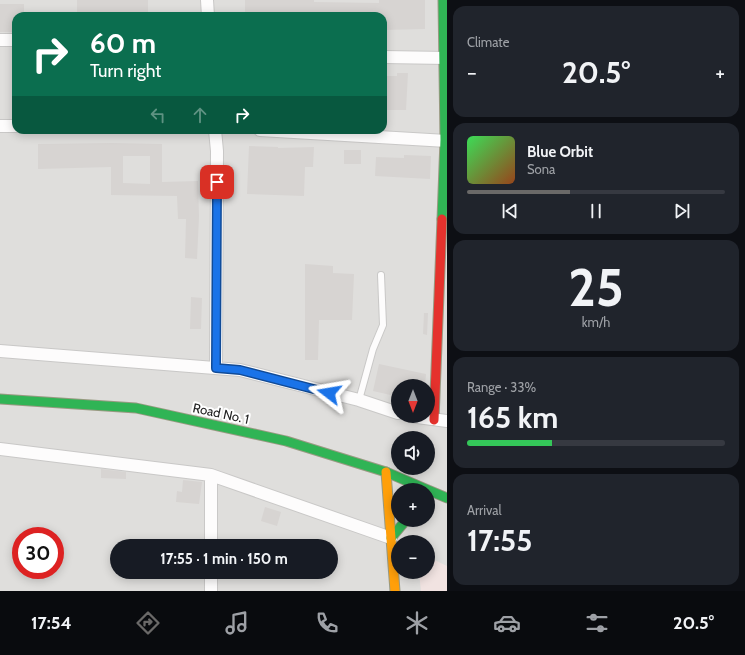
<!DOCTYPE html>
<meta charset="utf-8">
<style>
body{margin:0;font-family:Cabin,sans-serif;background:#20242c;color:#f1f3f6;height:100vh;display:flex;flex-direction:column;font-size:15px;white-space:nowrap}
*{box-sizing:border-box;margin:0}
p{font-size:13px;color:#9ea1a6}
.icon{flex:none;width:22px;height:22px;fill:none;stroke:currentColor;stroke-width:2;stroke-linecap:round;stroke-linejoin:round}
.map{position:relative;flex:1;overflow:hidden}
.drawer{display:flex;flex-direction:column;gap:6px;padding:6px;background:#0d0f14;width:298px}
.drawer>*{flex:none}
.guide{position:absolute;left:12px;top:12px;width:375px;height:122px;border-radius:12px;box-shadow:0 2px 10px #0003;background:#0b6e4f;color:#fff;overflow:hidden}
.needle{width:26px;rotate:180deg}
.tools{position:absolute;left:391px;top:379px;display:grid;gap:8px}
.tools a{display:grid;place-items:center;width:44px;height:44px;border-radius:50%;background:#171b24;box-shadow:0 2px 10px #0003;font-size:20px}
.speed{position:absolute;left:12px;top:527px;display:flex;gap:8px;font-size:20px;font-weight:700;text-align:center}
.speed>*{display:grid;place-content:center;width:52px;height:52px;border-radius:50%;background:#171b24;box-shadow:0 2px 10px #0003;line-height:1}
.speed .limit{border:6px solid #d22;background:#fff;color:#111}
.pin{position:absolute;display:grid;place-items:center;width:34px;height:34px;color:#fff;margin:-17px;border-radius:8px;box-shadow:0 2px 6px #0006}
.me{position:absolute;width:44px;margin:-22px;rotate:284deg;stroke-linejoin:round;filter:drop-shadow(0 0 3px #0008)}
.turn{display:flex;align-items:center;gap:14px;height:84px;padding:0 12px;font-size:18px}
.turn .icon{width:52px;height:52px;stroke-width:2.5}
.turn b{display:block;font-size:28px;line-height:34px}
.lanes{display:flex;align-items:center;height:38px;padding:0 12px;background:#0003;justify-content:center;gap:20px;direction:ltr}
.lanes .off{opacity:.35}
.big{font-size:30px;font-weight:700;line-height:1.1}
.drawer .tile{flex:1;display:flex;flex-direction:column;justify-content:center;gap:6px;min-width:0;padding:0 14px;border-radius:12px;background:#20242c}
.drawer .dial{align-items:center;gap:0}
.dial b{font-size:52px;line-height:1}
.song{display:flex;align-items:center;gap:12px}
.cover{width:48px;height:48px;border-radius:6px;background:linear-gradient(135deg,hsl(130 70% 55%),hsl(20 70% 35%))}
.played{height:4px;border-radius:2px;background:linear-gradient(90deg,#6a6968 40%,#363941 40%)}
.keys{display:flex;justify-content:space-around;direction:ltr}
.heat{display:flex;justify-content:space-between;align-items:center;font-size:22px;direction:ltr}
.charge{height:6px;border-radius:3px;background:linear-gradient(90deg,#34c759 33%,#363941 0)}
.trip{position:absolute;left:110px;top:539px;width:228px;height:40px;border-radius:20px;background:#171b24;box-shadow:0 2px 10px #0003;font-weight:700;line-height:40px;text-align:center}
.tabs{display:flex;height:64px;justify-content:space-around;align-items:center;background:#090b0e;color:#9ea1a6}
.tabs .icon{width:28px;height:28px}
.tabs .active{color:#6a6968}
.tabs b{font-size:18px;color:#f1f3f6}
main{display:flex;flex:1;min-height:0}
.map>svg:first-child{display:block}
.residential{fill:#dfdedc;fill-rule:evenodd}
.commercial{fill:#f1e3e1}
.building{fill:#d7d4d2;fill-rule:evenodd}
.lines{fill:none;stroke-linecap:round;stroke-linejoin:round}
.lane-casing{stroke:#c9c8c7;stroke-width:8}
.street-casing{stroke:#c9c8c7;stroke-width:14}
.fast-casing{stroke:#999a82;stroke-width:11}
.slow-casing{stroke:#999a82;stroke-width:11}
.jam-casing{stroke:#999a82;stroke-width:11}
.lane{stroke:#fdfcfc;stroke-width:6}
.street{stroke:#fdfcfc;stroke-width:12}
.fast{stroke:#30b455;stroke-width:9}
.slow{stroke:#ff9f0a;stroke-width:9}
.jam{stroke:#e5322d;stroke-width:9}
.route-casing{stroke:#114b97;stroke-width:10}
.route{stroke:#1a73e8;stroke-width:7}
.labels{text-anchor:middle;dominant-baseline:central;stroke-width:4;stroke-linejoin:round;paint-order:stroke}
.street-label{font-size:13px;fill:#222;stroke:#fff}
</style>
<main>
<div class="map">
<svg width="447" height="591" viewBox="0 0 447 591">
<rect width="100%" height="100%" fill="#f0eeeb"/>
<path class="residential" d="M0 0H447V591H0ZM16 16H383V130H16ZM398 386H428V416H398ZM398 438H428V468H398ZM398 490H428V520H398ZM21 536H55V570H21ZM398 542H428V572H398ZM117 546H331V572H117Z"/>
<path class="commercial" d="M428 557 447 566V591H421L419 572H428Z"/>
<path class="building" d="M77 0H148V16H77Z
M245 0H314V2L379 3V0H425V29L383 30V16H245Z
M0 4H24V16H16V32H0Z
M397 73H408L406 110H384L385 76H397Z
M112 143 162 144V182L198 181 199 217 197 259 185 258 186 219H178L177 196 111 195V167L38 169V144ZM123 156H150V184L123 183Z
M249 146 278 147V148L314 147 313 167H305L304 196 247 194Z
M344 150H361V164H344Z
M404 155 431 156 430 179 375 176 376 157 404 158Z
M305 264 333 266V273L354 274 352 320H319L318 360H305Z
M191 297 202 298 201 329H190Z
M424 313H428L427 335 423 334Z
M379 364 426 374 425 386H398L395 396 373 391Z
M101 469 126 472V479L101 478Z
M183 480 202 482 199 504 176 502 177 491 182 492Z
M265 507 281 512 277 526 261 521Z"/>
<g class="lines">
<g class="lane-casing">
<path id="lane" d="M359 400 373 349 383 325 381 275"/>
</g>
<g class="street-casing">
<path id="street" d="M207 0 208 16
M0 40H16
M383 57 447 58
M0 126H16
M215 130 217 151 216 368
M260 130 447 141
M0 351 240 370 359 400 398 413
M410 416 447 421
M0 449 211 475 391 538
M211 475V546
M211 572V591"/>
</g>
<g class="fast-casing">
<path id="fast" d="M442 219 445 140 443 0
M0 399 136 408 286 441 386 472 428 490
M428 490 447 498
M391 538 406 520"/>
</g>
<g class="slow-casing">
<path id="slow" d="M386 472 395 591"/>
</g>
<g class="jam-casing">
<path id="jam" d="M434 420 442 219"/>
</g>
<use href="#lane" class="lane"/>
<use href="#street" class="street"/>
<use href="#fast" class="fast"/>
<use href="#slow" class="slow"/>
<use href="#jam" class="jam"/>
</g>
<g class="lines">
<g class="route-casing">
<path id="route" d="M217 182 216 368 240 370 329 393"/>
</g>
<use href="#route" class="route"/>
</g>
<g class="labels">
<g class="street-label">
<text transform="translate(221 413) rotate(12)">Road No. 1</text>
</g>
</g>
</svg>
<div class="tools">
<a><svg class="needle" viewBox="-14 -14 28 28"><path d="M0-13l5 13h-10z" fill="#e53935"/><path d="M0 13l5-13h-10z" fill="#9ea1a6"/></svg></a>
<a><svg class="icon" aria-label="sound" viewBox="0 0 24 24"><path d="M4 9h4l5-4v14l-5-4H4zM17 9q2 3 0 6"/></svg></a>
<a>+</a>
<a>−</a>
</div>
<div class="speed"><div class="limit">30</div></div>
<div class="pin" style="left:217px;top:182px;background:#d93025"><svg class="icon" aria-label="arrive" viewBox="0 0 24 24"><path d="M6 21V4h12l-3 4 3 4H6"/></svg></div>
<svg class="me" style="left:329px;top:393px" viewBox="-20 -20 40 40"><path d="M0-17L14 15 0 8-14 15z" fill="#1a73e8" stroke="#fff" stroke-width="4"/></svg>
<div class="trip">17:55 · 1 min · 150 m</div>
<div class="guide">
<div class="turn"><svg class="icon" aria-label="right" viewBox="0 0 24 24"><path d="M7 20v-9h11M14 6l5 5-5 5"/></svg><div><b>60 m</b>Turn right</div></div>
<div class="lanes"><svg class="icon off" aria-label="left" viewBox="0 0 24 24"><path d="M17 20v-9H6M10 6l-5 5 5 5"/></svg><svg class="icon off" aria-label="ahead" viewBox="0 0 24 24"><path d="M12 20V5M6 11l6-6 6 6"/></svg><svg class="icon" aria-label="right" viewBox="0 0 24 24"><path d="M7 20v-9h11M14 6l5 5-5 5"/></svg></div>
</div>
</div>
<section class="drawer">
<div class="tile"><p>Climate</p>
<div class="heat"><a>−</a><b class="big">20.5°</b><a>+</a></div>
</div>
<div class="tile">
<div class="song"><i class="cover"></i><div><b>Blue Orbit</b><p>Sona</p></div></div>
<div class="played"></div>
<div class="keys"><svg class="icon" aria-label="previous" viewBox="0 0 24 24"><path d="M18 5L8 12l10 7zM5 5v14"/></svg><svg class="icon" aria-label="pause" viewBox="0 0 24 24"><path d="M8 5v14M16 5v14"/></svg><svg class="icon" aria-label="next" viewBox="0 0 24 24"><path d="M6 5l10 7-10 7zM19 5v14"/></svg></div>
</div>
<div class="tile dial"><b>25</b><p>km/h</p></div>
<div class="tile"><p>Range · 33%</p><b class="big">165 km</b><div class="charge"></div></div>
<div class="tile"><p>Arrival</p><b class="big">17:55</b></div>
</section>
</main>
<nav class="tabs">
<b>17:54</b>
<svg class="icon active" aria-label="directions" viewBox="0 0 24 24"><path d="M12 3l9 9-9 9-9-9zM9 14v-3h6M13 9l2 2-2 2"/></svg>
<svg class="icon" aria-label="music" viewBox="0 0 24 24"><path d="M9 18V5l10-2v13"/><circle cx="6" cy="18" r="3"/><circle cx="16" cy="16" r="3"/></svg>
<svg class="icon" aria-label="phone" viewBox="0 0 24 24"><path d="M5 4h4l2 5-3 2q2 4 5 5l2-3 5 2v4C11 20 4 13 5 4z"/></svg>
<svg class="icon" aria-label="climate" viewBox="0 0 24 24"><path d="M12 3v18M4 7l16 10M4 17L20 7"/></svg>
<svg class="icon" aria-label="car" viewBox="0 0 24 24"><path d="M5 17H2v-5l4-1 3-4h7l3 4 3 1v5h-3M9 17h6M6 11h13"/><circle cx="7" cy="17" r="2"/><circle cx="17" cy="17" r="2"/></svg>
<svg class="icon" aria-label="filters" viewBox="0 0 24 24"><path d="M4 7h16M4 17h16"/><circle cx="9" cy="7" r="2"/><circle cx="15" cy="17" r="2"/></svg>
<b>20.5°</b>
</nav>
